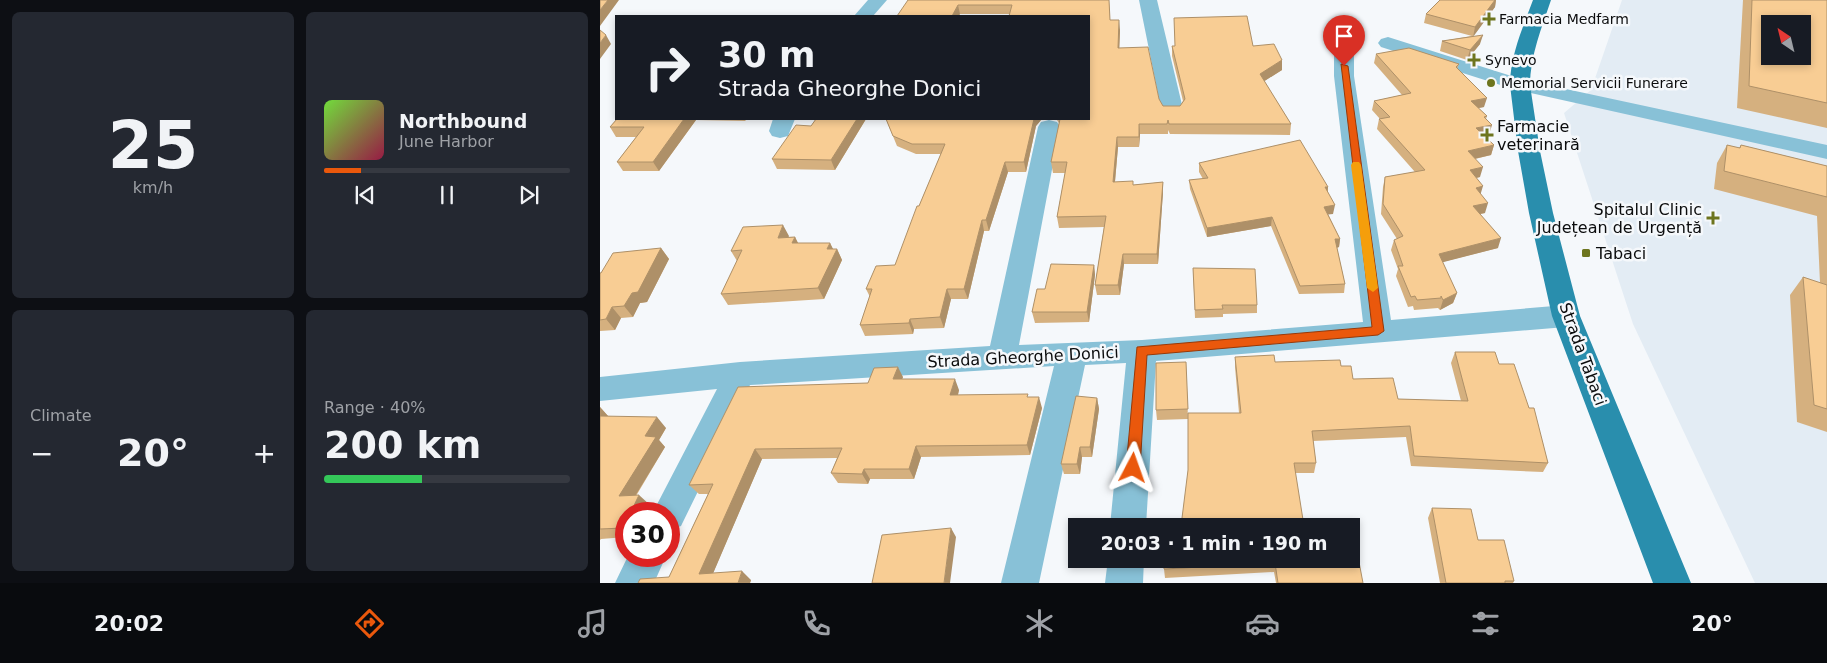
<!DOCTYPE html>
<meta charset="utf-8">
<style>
body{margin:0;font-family:"DejaVu Sans",sans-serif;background:#242831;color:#f1f3f6;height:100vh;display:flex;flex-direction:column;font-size:19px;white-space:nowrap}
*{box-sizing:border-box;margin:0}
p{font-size:16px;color:#9ea1a6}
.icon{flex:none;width:28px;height:28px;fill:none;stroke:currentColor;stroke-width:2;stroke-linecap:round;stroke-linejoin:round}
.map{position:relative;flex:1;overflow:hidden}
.side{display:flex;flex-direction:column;gap:12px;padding:12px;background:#0d0f14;width:600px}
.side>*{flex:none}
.hud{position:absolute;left:15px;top:15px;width:475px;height:105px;border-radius:0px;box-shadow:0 2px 8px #0003;background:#171b24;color:#f1f3f6;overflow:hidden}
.needle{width:32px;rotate:325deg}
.buttons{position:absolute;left:1161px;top:15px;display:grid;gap:10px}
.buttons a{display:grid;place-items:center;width:50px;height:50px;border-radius:0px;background:#171b24;box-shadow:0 2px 8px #0003;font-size:25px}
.speed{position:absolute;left:15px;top:502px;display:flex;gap:10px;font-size:25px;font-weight:700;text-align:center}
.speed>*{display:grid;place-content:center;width:65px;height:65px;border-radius:50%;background:#171b24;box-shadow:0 2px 8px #0003;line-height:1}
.speed .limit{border:8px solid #d22;background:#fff;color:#111}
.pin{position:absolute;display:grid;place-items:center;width:42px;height:42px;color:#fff;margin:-51px -21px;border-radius:50% 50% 50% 0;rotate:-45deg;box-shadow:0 0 5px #0007}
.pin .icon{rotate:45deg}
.me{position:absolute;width:55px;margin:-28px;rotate:4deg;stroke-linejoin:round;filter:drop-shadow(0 0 4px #0008)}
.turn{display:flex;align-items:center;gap:18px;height:105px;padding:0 20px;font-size:22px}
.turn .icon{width:65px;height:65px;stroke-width:2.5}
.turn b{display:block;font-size:35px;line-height:42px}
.big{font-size:38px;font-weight:700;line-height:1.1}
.side .widget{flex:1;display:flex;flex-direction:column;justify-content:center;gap:8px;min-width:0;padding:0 18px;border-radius:8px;background:#242831}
.side .dial{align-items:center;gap:0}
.dial b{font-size:65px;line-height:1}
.song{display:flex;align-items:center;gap:15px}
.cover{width:60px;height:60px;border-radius:8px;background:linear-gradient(135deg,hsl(100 70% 55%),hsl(340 70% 35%))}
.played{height:5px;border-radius:2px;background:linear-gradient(90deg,#ea580c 15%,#363941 15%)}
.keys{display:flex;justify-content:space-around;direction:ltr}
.heat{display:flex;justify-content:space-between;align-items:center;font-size:28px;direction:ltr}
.charge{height:8px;border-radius:4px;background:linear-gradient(90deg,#34c759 40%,#363941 0)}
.side .tiles{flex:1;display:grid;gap:12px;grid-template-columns:repeat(2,1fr)}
.trip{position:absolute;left:468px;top:518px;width:292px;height:50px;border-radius:0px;background:#171b24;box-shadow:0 2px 8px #0003;font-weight:700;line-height:50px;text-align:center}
.tab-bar{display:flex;height:80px;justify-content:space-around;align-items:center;background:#090b0e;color:#9ea1a6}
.tab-bar .icon{width:35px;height:35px}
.tab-bar .current{color:#ea580c}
.tab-bar b{font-size:22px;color:#f1f3f6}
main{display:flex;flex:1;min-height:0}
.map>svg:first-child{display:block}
.built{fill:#e3ecf4;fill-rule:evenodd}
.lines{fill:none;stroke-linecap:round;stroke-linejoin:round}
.minor{fill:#88c1d7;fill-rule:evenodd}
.major{fill:#298ead;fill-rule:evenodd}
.wall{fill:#d5b07f}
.shaded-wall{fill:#ae9068}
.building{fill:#f8cd94;stroke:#ae9068;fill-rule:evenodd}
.route{fill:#ea580c;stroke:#983908}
.slow{fill:#f59e0b}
.poi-dot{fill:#6d751e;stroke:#f5f8fb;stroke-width:2}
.labels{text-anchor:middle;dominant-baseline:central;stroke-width:5;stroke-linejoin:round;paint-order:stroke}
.far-poi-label{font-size:14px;fill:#0b0c0d;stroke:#f5f8fb;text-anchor:start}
.poi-label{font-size:16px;fill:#0b0c0d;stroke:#f5f8fb;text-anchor:start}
.street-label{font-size:16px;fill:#0b0c0d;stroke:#f5f8fb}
</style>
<main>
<section class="side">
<div class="tiles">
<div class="widget dial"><b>25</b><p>km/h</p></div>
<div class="widget">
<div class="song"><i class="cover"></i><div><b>Northbound</b><p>June Harbor</p></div></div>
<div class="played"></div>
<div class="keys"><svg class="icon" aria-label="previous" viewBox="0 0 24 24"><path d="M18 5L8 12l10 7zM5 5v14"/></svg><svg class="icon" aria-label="pause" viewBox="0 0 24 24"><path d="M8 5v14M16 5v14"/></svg><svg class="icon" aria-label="next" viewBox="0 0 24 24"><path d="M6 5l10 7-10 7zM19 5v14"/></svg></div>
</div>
<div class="widget"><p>Climate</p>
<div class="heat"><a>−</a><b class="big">20°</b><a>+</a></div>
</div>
<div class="widget"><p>Range · 40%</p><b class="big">200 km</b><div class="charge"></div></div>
</div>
</section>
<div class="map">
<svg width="1227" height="583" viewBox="0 0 1227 583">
<rect width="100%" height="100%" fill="#f5f8fb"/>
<path class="built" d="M1022 0H1227V583H1155L1033 324 964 113 991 90ZM1170 24H1202V56H1170Z"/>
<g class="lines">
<path class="minor" d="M268 0H287L273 16H254Z
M539 0H557L583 109 580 114 572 115 564 114 561 109Z
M788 37 924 80 1227 145V159L913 89 781 47 778 43 781 39Z
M744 49 751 51 754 55V76L791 320 966 305 976 309 980 316 976 323 966 327 556 361 546 526H510L526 363 485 365 439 583H401L454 366 150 385 81 526 69 531V514H52L117 389 0 401V377L140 362 390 346 438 127 441 122 449 120 457 122 460 127 419 345 542 340 763 322 734 76V55L737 51Z
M173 119H195L188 136 180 138 172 136 169 131Z
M28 556H66L54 583H15Z
M508 559H544L543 583H505Z"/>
<path class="major" d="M933 0H951C942 27 930 56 930 85L940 151 953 213 980 316 1091 583H1053L952 316 929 213 918 151 910 85C910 56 923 27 933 0Z"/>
</g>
<path class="wall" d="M308 0H509L510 20 520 30 519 48 563 106H580L583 101 572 56V46H653L682 60V70L664 81 691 124 690 135 570 134 568 130V134H540L539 147H518L515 182 533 185 563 182V192L558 264H524L520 295H497L495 285 504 227 459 228 457 217 465 173H453L451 162 459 123 457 120 451 119H489V16L409 14H360Z
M840 0H896L895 7 873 36 880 44 867 60 840 51 842 41 872 36 824 23 826 14Z
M1143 0H1227V128L1137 108Z
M776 54 859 64 857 69 884 107 878 108 887 116 886 119 889 135 884 136 894 145 891 155 875 159 880 177 876 178 885 213 880 214 898 248 842 262 857 293 853 303 840 310 838 308 814 310 813 306 808 307 796 276 798 269 791 250 794 240 797 239 781 214 783 187 785 177 815 172 777 129 779 119H780L772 110 774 101 802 95 774 63Z
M17 119H147L145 121 96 120 59 171H23L17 162 36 137H16L10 127Z
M216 119H266L235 170 177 169 172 159 211 126Z
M286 119H446L441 120 436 126 426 172H408L389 231H384L368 299H351L344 328 314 329 313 334 265 336 260 325 270 297 266 289 295 265 319 206 341 154H316L297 146Z
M1127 145 1139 148 1141 145 1227 166V432L1197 422 1190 295 1203 277 1220 283 1217 216 1114 189 1117 163Z
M599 163 728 187V193L733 214H728L740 239 739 247 737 248 745 284 744 293 699 294 671 226 607 237 590 189 589 180 603 179 599 172Z
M189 236 188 237H195L198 243H230L233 249H237L242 260 224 299 128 305 121 294 137 261 131 251Z
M61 248 69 259 47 302 40 303 33 317 21 318 15 330 0 331V273Z
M494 265 495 275 489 322 435 323 432 312 445 289Z
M593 268 657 305V313L623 314V317L595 318Z
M855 352 899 364 929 408 948 463 943 472 811 466 806 437 713 441 716 463 714 473H696L639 413 635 367V357L675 362 741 366 753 379 798 399 861 401 851 363Z
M586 362 588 419 557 420 556 410Z
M303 377 302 379 359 390 358 395 429 397 442 408 430 455 321 457 314 479H270L268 484 238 483 231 473 237 458 162 459 113 573 151 580 150 583H38L69 577 108 494H99L89 485 268 383Z
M497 398 499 409 492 457H482L480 474H464L461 464Z
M0 407 8 416 66 428 59 440 65 447 36 496 50 505 26 514V537L1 539 0 540Z
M832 508 878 540 914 581 913 583H840L828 518Z
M709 559 710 565 763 583H676L674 572 565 578 564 569Z"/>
<path class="shaded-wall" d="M8 0H19L0 26V10Z
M895 0H896L895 7 873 37 875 27Z
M358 5 360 14 359 16H352Z
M519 20 520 30 519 58 518 48Z
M6 35 11 44 0 59V43Z
M883 35 880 44 867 60 870 50Z
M682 60V70L660 84V74Z
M887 98 884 107 868 110 871 101Z
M84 119H95L96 120 59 171 53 162Z
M257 119H266L235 170 231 160Z
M434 119H446L441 120 436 126 426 172 424 162Z
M539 124 540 134 539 147Z
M892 125 889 135 874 138 876 128Z
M517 137 518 147 514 192 513 182Z
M894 145 891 155 865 161 868 151Z
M405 162 408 172 389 231 386 220Z
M883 167 880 177 867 180 870 170Z
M563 182V192L558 264 557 254Z
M883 186 880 196 876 188Z
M725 187H728L727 195Z
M888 203 885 213 869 216 873 206Z
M735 205 733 214 723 215 724 207Z
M672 217 671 226 607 237V228Z
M382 220 384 231 368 299 364 289Z
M183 225 189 236 183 248 178 238Z
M195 237 200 247 192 243Z
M901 238 898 248 836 264 839 254Z
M735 239H740L739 247 734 248Z
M230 243 235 253 237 249 242 260 224 299 218 288 227 249Z
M61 248 69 259 47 302 40 303 33 317 24 306 32 293Z
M523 254 524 264 520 295 518 285Z
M494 265 495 275 489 322 487 312Z
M347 289 351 299 344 328 340 317Z
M857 293 853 303 840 310 843 300Z
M12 307 21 318 15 330 6 319Z
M310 319 314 329 313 334 309 323Z
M298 367 303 377 298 390 293 379Z
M355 379 359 390 355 406 350 395Z
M439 397 442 408 430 455 427 445Z
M497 398 499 409 492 457 490 447Z
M0 407 8 416 0 425Z
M57 417 66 428 59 440 65 447 29 506 19 496 45 436Z
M316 446 321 457 314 479 309 469Z
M480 447 482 457 480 474 477 464Z
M155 449 162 459 109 583 99 574Z
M264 469 270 479 268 484 262 474Z
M39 495 50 505 45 514H30Z
M26 521V530L23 528Z
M351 528 356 537 350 583H344Z
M142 571 151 580 150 583H138Z"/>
<path class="building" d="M0 0H8L0 10Z
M308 0H509L510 20H519L518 48 548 47 559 99 563 106H580L585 99 572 46H575L574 18 647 16 653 46 674 44 682 60 660 74 691 124H569L568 120 567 124H539V137H517L513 182 533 181V185L563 182 557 254H523L518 285H495L506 216 457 217 467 162H451L460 119H489V16H409L412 5H358L352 16H297Z
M840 0H895L875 27 826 14Z
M1152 0H1227V103L1149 86ZM1170 24H1202V56H1170Z
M0 30 6 35 0 43Z
M883 35 870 50 842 41Z
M809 48 859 64 856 67 887 98 871 101 887 116 884 117 892 125 876 128 894 145 868 151 883 167 870 170 883 186 876 188 888 203 873 206 901 238 839 254 857 293 843 300 841 296V298L817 300 815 296 811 297 798 266H803L794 240 803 236 783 204 785 177 825 170 779 119 790 117 774 101 811 93 776 54Z
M17 119H84L53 162H17L44 127H10Z
M216 119H257L231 160 172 159 196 125 211 126Z
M286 119H434L424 162H405L386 220H382L364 289H347L340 317 310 319 309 323 260 325 272 289H266L276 266 295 265 317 206H319L345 144H312L293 136Z
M700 140 728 187H725L735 205 724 207 740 239H735L745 284 700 286 672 217 607 228 589 180 608 178 599 163Z
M1127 145 1140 148 1141 145 1227 166V197L1124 171Z
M183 225 178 238 195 237 192 243H230L227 249H237L218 288 121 294 142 250 131 251 143 227Z
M61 248 38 292 32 293 24 306 12 307 6 319 0 320V273H1L13 253Z
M451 264 494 265 487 312H432L437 289H445Z
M593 268 655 269 657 305H622L623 309 595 310Z
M1203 277 1227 285V409L1214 405Z
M855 352H895L899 364H914L929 408H934L948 463 814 456 810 426 712 431 716 463H694L704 526H581L588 470V413H641L635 357 674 355 675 362 740 360 741 366H751L753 379 793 378 798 399 868 401Z
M586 362 588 409 556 410V363Z
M298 367 293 379H355L350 395 428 394 427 397H439L427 445 316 446 309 469H264L262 474 231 473 242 448 155 449 99 574 142 571 138 583H38L40 579 69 577 113 484 89 485 138 387 268 383 274 368Z
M476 396 497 398 490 447H480L477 464H461Z
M0 416 57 417 45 436 56 437 19 496 39 495 30 514H26V521L23 528 0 529Z
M832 508 871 509 878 540H904L914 581H905V583H846Z
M351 528 344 583H272L282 535Z
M564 559H709L710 565 759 562 763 583H678L675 563 564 569Z"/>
<path class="route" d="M741 64 748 66 784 331 778 335 547 355 540 468 538 472 533 474 528 472 526 468 537 347 772 327Z"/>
<path class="slow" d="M753 162H759L761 165 778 288 773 292 767 288 751 165Z"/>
<g class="poi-dot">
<path d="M886.5 11.5h5v5h5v5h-5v5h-5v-5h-5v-5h5z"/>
<path d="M871.5 52.5h5v5h5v5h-5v5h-5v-5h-5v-5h5z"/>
<circle cx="891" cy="83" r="5"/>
<path d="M884.5 127.5h5v5h5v5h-5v5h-5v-5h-5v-5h5z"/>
<path d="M1110.5 210.5h5v5h5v5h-5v5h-5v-5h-5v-5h5z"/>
<rect x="981" y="248" width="10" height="10" rx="2.5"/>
</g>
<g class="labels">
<g class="far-poi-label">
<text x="899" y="19">Farmacia Medfarm</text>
<text x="885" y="60">Synevo</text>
<text x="901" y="83">Memorial Servicii Funerare</text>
</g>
<g class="poi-label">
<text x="897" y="126">Farmacie<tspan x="897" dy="18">veterinară</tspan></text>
<text x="1102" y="209" text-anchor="end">Spitalul Clinic<tspan x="1102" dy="18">Județean de Urgență</tspan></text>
<text x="996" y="253">Tabaci</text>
</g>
<g class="street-label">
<text transform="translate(983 354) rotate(70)">Strada Tabaci</text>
<text transform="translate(423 357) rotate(-3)">Strada Gheorghe Donici</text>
</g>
</g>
</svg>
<div class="buttons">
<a><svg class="needle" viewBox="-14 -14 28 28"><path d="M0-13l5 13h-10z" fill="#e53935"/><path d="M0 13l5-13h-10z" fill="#9ea1a6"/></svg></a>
</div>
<div class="speed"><div class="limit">30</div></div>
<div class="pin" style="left:744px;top:66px;background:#d93025"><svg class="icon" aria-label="arrive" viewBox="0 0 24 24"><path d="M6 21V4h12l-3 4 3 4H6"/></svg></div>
<svg class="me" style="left:533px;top:468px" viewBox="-20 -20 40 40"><path d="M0-17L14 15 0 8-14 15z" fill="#ea580c" stroke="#fff" stroke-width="4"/></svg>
<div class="trip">20:03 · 1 min · 190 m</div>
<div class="hud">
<div class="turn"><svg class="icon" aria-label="right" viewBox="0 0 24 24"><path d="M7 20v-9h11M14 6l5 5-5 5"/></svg><div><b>30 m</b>Strada Gheorghe Donici</div></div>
</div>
</div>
</main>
<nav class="tab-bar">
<b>20:02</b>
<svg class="icon current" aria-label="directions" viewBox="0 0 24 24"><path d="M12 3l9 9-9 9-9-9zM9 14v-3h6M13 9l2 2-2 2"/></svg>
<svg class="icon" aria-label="music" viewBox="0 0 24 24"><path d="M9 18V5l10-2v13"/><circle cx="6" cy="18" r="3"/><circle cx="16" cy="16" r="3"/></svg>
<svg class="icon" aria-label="phone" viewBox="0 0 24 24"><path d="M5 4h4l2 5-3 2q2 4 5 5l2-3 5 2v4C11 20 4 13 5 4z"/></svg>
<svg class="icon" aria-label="climate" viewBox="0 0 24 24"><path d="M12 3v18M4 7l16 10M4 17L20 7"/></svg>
<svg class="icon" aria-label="car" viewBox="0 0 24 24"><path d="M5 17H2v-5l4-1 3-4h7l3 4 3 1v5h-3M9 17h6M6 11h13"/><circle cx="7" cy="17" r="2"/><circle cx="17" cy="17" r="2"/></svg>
<svg class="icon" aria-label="filters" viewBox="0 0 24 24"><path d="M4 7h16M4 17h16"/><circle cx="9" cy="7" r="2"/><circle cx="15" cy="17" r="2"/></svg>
<b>20°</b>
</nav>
